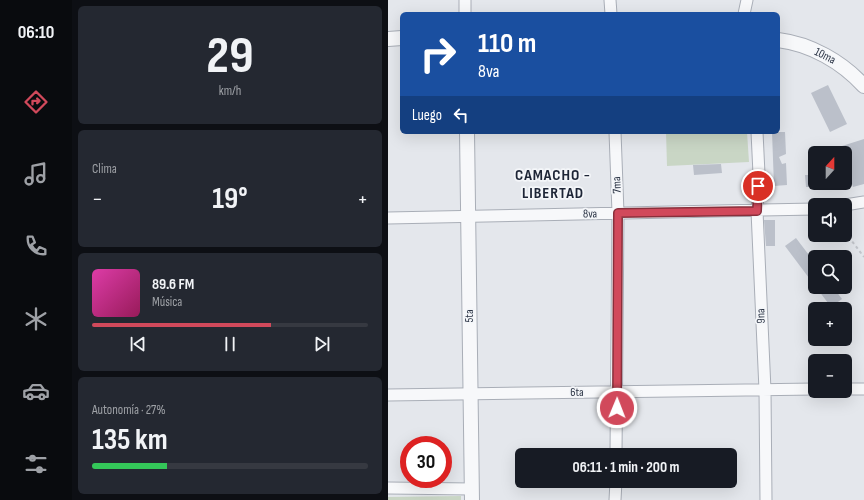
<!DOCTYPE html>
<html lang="es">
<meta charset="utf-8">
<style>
body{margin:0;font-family:"Sofia Sans Condensed",sans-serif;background:#242831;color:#f1f3f6;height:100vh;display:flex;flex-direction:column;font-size:15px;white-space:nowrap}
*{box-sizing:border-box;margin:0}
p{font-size:13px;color:#9ea1a6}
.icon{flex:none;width:22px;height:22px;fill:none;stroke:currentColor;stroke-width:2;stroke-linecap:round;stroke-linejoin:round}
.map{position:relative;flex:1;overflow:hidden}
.side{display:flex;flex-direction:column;gap:6px;padding:6px;background:#0d0f14;width:316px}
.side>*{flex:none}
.top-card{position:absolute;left:12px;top:12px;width:380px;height:122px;border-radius:6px;box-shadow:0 4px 16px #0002;background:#1a4fa0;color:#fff;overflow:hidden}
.needle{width:26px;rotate:21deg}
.controls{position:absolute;left:420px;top:146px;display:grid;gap:8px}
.controls a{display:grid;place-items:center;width:44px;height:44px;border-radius:6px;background:#171b24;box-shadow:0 4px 16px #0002;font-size:20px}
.speed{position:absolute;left:12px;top:436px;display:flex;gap:8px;font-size:20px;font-weight:700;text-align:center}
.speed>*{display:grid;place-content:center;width:52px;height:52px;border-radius:50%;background:#171b24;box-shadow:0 4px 16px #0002;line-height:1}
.speed .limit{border:6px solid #d22;background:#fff;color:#111}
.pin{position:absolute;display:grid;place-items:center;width:34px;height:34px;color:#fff;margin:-17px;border:2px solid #fff;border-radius:50%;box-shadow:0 1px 4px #0007}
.me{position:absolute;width:44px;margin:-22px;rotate:1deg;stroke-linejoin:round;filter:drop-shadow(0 0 3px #0008)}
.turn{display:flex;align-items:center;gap:14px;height:84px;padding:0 12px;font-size:18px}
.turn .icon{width:52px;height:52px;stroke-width:2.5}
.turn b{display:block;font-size:28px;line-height:34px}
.then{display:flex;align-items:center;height:38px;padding:0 12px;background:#0003;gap:8px;font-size:15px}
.big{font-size:30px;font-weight:700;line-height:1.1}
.side .widget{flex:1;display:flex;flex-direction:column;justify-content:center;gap:6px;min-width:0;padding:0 14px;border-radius:6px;background:#242831}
.side .dial{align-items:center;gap:0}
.dial b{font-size:52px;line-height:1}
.song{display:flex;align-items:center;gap:12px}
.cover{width:48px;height:48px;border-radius:6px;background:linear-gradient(135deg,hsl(320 70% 55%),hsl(330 70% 35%))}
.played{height:4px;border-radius:2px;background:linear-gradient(90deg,#d1495b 65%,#363941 65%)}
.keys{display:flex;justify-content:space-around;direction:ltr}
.heat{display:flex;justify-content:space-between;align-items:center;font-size:22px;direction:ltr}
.charge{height:6px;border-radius:3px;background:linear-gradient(90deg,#34c759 27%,#363941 0)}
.trip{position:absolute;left:127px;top:448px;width:222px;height:40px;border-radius:6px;background:#171b24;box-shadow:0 4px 16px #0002;font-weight:700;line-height:40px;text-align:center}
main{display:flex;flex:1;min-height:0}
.menu{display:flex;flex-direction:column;width:72px;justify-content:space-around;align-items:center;background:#090b0e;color:#9ea1a6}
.menu .icon{width:28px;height:28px}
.menu .active{color:#d1495b}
.menu b{font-size:18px;color:#f1f3f6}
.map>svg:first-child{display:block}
.green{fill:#c9d6c5}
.building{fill:#bbc0ca}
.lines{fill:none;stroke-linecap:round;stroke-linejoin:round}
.minor-casing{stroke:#a9aeb7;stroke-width:13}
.tertiary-casing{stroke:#a9aeb7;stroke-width:16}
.path{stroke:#c2c5cb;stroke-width:2;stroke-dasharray:3 3;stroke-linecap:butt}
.minor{stroke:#f7f8fa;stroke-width:11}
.tertiary{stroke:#f7f8fa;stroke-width:14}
.route-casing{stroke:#882f3b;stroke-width:10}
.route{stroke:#d1495b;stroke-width:7}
.labels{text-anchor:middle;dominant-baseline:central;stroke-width:3.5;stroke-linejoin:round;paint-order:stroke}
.street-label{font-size:12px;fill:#2b3445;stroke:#f4f6f9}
.district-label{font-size:16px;font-weight:bold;letter-spacing:1px;fill:#1d2536;stroke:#f4f6f9}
</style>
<main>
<nav class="menu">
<b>06:10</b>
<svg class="icon active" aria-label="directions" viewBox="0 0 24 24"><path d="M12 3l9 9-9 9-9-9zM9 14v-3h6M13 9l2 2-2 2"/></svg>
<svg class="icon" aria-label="music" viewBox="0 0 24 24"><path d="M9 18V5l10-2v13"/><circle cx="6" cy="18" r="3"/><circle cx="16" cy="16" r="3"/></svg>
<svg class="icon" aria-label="phone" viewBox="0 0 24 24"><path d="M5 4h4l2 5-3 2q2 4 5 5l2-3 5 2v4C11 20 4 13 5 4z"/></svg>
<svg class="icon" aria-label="climate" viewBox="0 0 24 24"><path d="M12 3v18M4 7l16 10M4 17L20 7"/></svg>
<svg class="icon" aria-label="car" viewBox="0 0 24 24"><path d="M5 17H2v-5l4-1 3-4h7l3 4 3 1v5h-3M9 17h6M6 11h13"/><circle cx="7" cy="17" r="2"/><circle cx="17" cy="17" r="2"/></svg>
<svg class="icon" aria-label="filters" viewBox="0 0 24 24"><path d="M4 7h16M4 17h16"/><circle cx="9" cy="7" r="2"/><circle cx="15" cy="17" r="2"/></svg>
</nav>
<section class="side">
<div class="widget dial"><b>29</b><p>km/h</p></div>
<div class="widget"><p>Clima</p>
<div class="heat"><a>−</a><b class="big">19°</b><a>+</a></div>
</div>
<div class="widget">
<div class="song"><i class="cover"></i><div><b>89.6 FM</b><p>Música</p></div></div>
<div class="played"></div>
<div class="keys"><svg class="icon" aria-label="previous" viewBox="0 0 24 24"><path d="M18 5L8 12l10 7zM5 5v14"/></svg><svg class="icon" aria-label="pause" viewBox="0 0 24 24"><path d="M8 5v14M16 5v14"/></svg><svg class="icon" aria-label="next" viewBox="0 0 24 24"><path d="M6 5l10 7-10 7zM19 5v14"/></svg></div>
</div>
<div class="widget"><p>Autonomía · 27%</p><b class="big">135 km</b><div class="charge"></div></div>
</section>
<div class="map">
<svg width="476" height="500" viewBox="0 0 476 500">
<rect width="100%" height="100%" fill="#e4e7ec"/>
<path class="green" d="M278 132H359L361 162 279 166Z
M73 496V500H0V497Z"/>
<path class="building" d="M440 85 459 124 442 132 423 93Z
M384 132H397L398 154 391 157 394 164 398 163 399 185 386 186Z
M476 139V184L465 187 462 178 464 177 454 146Z
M333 164 334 173 306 175 305 165Z
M417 175H427V187H418Z
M376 220H387V246H378Z
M408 238 427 263V286L397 246Z
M428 287H445L454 299 443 307Z"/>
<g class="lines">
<g class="minor-casing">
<path id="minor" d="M77 0V14
M222 0 223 14
M356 14 359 0
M227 132 230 213 228 455
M369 132 371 174 369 211 377 390 378 500
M457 205 476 202
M0 218 427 209
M457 389H476
M0 395 427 389
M0 488 84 489
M227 500 228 481"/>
</g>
<g class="tertiary-casing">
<path id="tertiary" d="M0 39 14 38
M390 40C423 44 454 62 476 86
M79 132 84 500"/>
</g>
<path class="path" d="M457 232 476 257"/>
<use href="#minor" class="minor"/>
<use href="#tertiary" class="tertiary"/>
</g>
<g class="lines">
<g class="route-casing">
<path id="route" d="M229 408 230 213 369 211 370 186"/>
</g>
<use href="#route" class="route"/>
</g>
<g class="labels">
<g class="street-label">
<text transform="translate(437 56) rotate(27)">10ma</text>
<text transform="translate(229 185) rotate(-92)">7ma</text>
<text transform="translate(202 214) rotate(-1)">8va</text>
<text transform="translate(81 316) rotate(-90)">5ta</text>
<text transform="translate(373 316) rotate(-92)">9na</text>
<text x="189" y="392">6ta</text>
</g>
<g class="district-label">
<text x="165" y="175">CAMACHO -<tspan x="165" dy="18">LIBERTAD</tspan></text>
</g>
</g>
</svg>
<div class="controls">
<a><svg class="needle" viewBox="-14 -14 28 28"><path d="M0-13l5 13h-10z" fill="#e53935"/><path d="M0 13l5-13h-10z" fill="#9ea1a6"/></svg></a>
<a><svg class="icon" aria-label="sound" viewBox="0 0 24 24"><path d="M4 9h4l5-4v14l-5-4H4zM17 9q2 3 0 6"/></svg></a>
<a><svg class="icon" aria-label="search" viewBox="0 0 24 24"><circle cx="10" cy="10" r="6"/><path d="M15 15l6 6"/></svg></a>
<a>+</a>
<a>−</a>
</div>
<div class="speed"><div class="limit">30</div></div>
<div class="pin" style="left:370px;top:186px;background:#d93025"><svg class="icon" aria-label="arrive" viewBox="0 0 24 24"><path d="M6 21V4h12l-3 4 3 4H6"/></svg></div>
<svg class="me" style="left:229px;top:408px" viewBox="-20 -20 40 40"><circle r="17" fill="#d1495b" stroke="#fff" stroke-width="3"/><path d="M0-11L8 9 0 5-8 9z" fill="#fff"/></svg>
<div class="trip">06:11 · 1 min · 200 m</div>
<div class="top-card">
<div class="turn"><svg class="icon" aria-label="right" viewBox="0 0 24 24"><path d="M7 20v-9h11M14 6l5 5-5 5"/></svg><div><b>110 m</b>8va</div></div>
<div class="then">Luego<svg class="icon" aria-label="left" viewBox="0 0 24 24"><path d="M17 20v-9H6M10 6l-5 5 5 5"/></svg></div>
</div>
</div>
</main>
